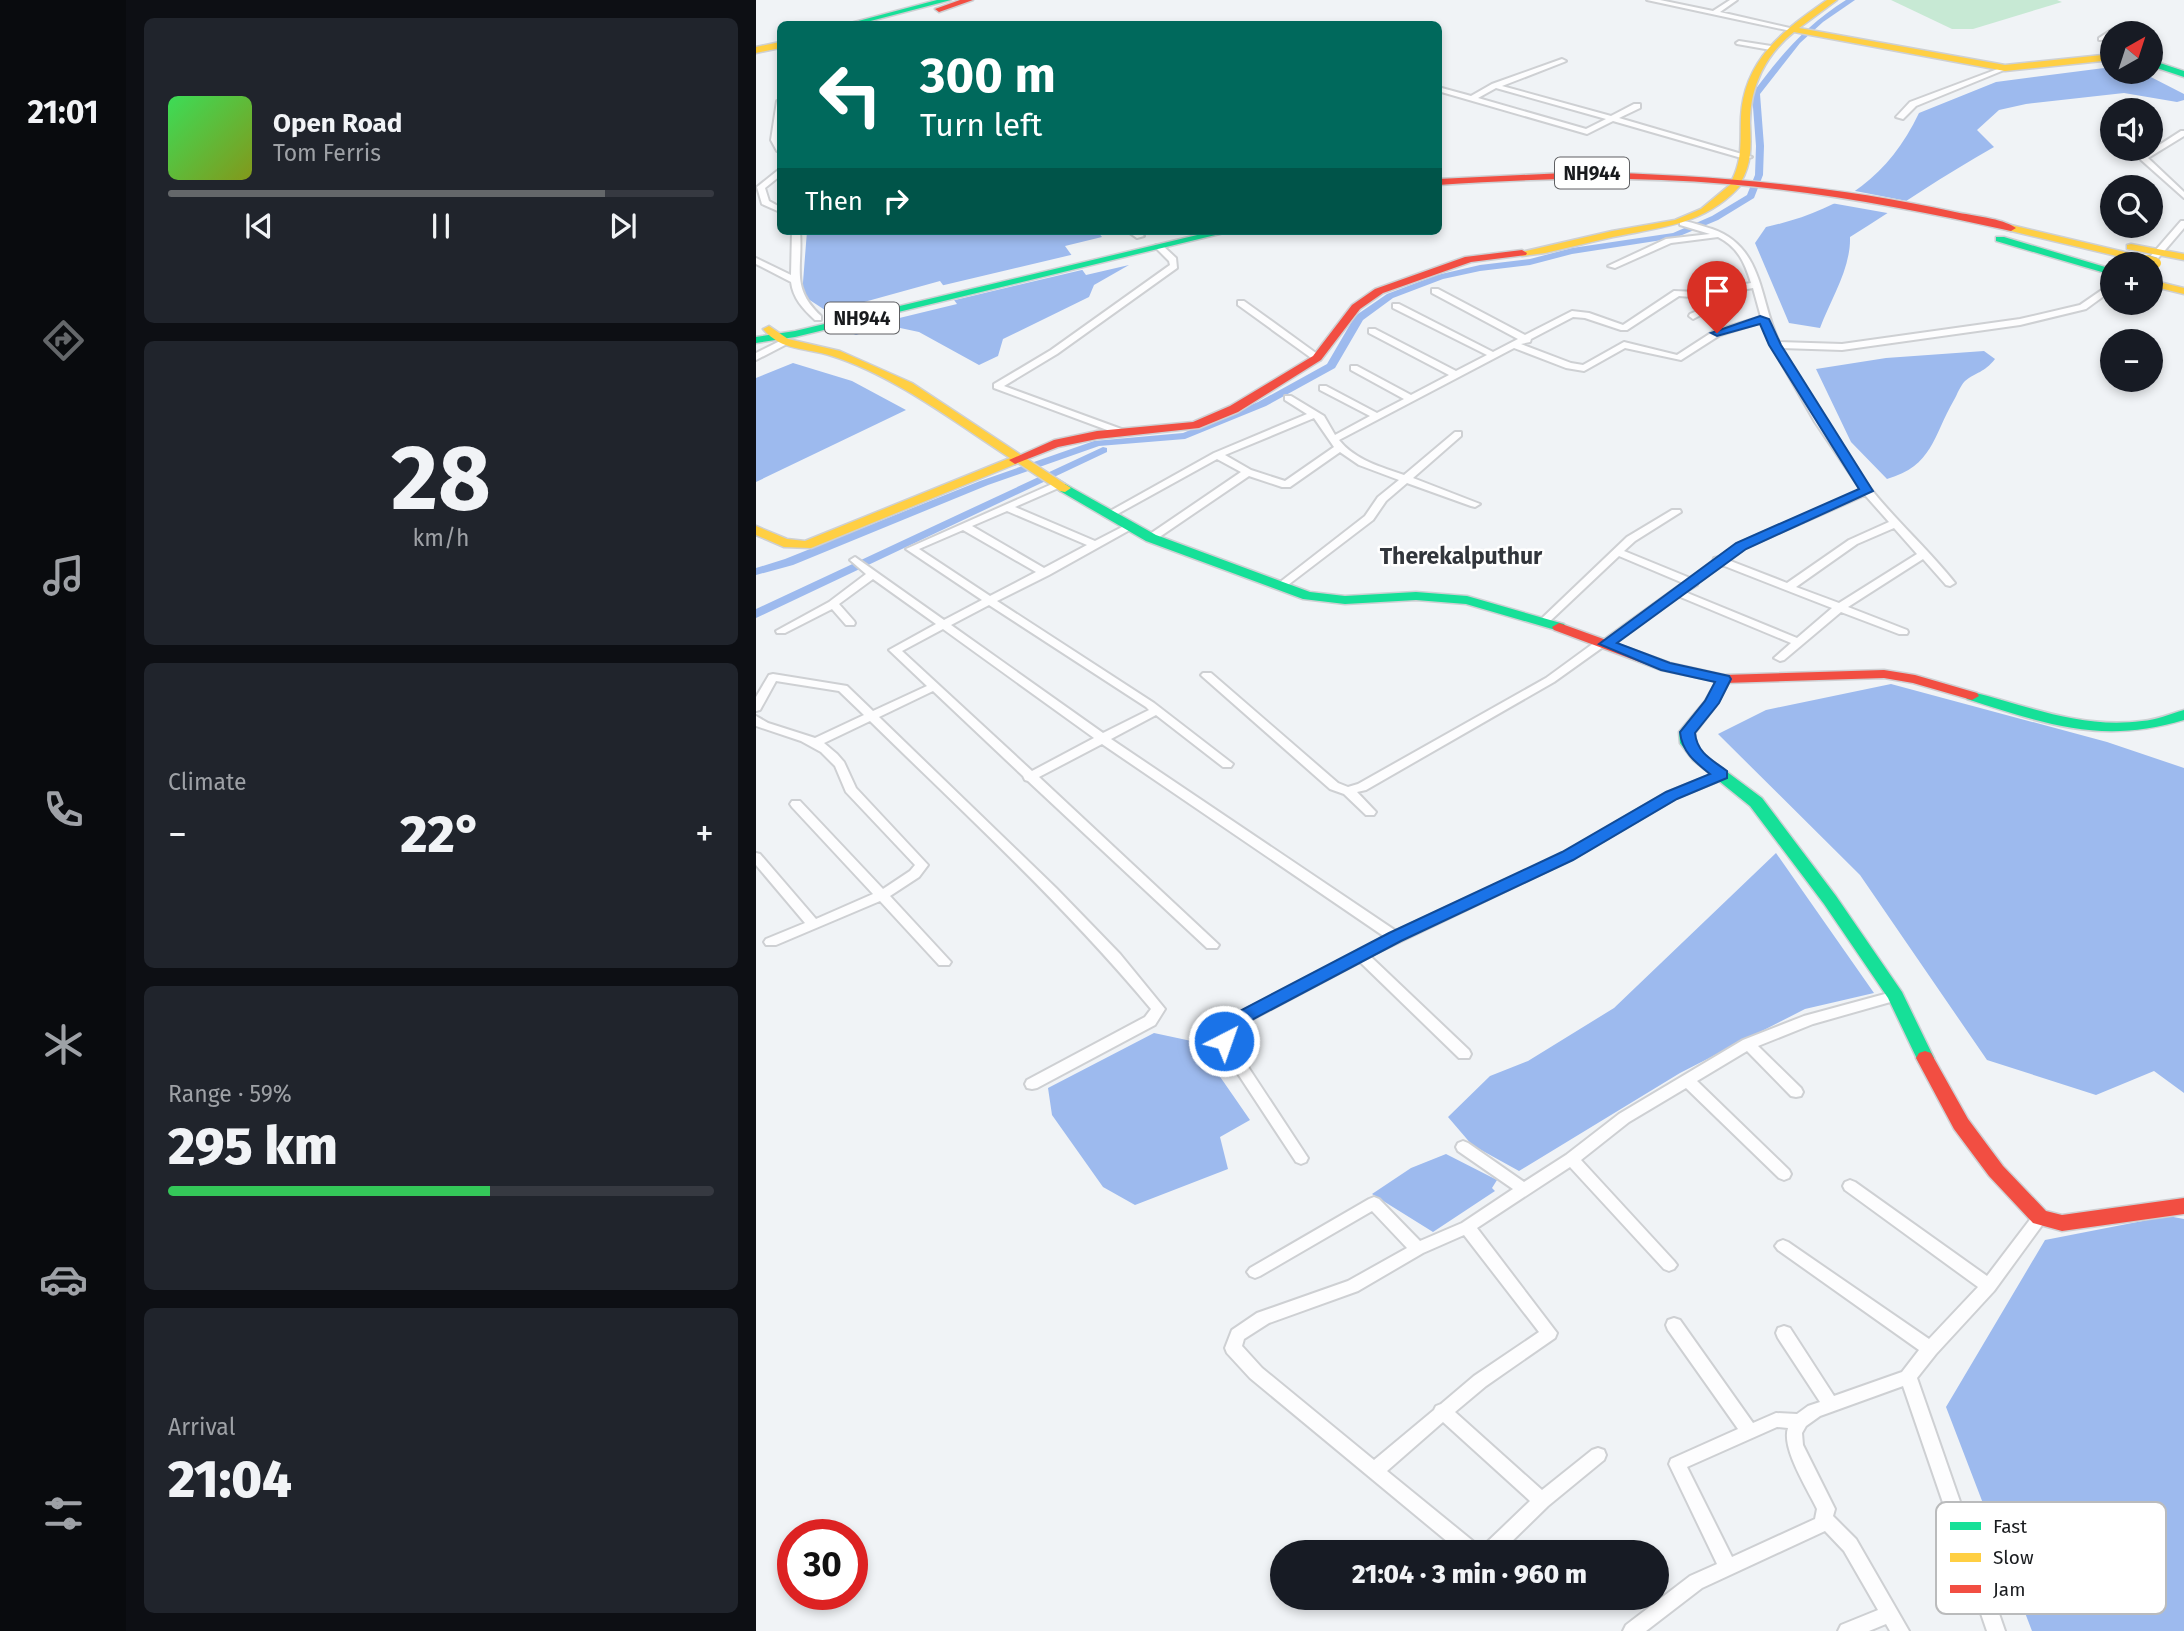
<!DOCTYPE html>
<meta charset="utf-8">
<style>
body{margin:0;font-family:"Fira Sans",sans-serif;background:#20242c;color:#f1f3f6;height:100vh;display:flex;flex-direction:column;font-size:26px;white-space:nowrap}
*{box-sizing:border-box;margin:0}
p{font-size:23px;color:#9ea1a6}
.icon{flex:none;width:38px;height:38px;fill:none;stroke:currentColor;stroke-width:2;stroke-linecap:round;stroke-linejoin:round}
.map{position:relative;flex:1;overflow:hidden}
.side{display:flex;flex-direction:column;gap:18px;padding:18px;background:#0d0f14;width:630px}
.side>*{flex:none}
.top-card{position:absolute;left:21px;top:21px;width:665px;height:214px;border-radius:10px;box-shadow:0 4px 10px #0003;background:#00695c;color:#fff;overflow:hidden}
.needle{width:46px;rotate:39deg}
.controls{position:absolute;left:1344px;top:21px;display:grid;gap:14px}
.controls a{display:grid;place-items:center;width:63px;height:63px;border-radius:50%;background:#171b24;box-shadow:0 4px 10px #0003;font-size:35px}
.speed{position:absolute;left:21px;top:1519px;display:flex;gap:14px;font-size:35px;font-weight:700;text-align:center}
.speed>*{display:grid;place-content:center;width:91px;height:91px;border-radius:50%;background:#171b24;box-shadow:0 4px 10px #0003;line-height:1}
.speed .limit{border:10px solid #d22;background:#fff;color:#111}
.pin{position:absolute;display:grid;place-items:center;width:60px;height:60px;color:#fff;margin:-72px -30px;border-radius:50% 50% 50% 0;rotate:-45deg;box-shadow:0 0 7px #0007}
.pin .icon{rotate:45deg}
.me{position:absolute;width:77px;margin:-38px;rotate:41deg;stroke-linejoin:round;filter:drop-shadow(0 0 5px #0008)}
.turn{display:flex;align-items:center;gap:24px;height:147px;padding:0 28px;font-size:32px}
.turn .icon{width:91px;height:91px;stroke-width:2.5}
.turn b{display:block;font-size:49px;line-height:60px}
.then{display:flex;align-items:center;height:66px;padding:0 28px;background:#0003;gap:14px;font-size:26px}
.big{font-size:52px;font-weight:800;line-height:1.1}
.side .tile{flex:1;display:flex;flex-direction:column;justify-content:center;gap:10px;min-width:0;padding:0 24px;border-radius:10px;background:#20242c}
.side .dial{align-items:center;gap:0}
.dial b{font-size:91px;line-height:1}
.song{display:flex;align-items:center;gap:21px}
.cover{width:84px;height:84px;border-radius:10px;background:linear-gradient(135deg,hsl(130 70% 55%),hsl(70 70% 35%))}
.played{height:7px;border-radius:4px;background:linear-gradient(90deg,#64676a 80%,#363941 80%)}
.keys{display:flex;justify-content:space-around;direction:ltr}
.heat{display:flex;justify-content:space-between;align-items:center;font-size:38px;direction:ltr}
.charge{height:10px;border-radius:5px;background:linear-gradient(90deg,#34c759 59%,#363941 0)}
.trip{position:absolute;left:514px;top:1540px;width:399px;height:70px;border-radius:35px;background:#171b24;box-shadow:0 4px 10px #0003;font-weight:800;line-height:70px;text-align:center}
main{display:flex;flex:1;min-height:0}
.dock{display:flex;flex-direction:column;width:126px;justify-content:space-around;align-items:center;background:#090b0e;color:#9ea1a6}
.dock .icon{width:49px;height:49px}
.dock .current{color:#64676a}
.dock b{font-size:32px;color:#f1f3f6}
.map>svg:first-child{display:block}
.green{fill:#c7e9d4}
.water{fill:#9dbaee}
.pier{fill:#f0f3f6}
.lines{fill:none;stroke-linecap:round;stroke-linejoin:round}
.canal{fill:#9dbaee;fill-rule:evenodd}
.street-casing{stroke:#ced0d3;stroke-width:4}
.fast-casing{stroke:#ced0d3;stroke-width:3}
.slow-casing{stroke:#ced0d3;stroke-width:3}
.jam-casing{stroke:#ced0d3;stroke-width:3}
.street{fill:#fdfdfe;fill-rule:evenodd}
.fast{fill:#16e098;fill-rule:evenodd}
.slow{fill:#ffcf43;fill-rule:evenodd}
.jam{fill:#f24e42;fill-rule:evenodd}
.slow-bridge-casing{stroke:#b1baad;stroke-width:11;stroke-linecap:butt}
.slow-bridge{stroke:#ffcf43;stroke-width:10}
.route{fill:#1a73e8;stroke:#114b97;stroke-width:2}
.labels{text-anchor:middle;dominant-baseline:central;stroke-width:5;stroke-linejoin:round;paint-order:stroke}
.shield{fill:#fff;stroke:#5e5f62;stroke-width:2}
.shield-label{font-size:19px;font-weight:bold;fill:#191b1e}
.neighbourhood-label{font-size:23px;font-weight:bold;fill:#32363c;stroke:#fff}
.key{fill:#fff;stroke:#babbbc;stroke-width:2}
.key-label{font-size:19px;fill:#191b1e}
</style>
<main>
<nav class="dock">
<b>21:01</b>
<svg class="icon current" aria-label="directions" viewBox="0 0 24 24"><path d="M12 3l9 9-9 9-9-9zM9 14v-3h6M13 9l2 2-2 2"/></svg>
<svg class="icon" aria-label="music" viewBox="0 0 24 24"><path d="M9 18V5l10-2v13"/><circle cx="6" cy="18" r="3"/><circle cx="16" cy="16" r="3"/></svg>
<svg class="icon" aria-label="phone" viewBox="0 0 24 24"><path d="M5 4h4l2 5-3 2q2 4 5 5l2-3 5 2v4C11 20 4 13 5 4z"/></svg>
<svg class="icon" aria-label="climate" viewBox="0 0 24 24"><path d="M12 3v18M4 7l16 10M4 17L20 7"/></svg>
<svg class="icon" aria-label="car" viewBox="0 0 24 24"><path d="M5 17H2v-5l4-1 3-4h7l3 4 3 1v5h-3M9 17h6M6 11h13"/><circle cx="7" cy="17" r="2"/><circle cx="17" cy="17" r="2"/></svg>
<svg class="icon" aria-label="filters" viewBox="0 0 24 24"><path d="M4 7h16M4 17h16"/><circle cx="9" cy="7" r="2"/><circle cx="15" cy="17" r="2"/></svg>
</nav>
<section class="side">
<div class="tile">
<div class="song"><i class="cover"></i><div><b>Open Road</b><p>Tom Ferris</p></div></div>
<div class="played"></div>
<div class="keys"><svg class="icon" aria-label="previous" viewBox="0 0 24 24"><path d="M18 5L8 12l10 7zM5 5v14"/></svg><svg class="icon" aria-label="pause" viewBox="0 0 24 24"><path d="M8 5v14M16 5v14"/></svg><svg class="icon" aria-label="next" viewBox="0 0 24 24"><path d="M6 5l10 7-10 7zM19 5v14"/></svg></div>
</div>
<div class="tile dial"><b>28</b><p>km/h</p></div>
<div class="tile"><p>Climate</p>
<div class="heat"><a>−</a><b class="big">22°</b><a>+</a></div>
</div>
<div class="tile"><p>Range · 59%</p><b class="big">295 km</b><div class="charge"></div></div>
<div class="tile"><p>Arrival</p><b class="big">21:04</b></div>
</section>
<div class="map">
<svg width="1428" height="1631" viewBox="0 0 1428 1631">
<rect width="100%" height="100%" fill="#f0f3f6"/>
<path class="green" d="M1135 0H1301L1306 2 1217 29H1196Z"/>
<path class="water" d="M1356 67V72H1385L1428 94V100L1421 102 1368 93 1270 104 1243 110 1221 130 1238 147C1188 175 1142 207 1094 237 1095 268 1075 299 1064 328L1033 323 999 243 1010 227C1082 211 1131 180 1163 113L1240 82Z
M51 231H341L346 237 309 246 330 275 373 265 338 285 333 297 247 339 242 356 223 365 163 332 130 325 100 335 95 333 94 330 201 304 184 281 72 312 46 295Z
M1228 351 1239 359C1228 373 1220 372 1209 381 1204 386 1201 395 1198 400 1177 436 1177 466 1131 479L1095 442 1060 369 1130 358Z
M37 363 96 381 150 410 0 482V378Z
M1135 684 1351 742 1428 768V1093L1398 1071 1340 1095 1231 1060 1104 875 962 734 1010 710Z
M1020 853 1118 993 1049 1009 924 1073 763 1171 716 1145 692 1117 734 1076 772 1061 858 1008Z
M398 1033 440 1042 494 1120 464 1137 472 1169 379 1205 347 1187 296 1115 292 1088Z
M690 1154 741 1180 736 1188 739 1191 677 1232 616 1194 655 1168Z
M1412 1216 1428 1219V1631H1276L1190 1407 1289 1240Z"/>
<path class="pier" d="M1094 190 1156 202 1137 214 1075 203Z
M319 254 330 269 195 301 184 286Z"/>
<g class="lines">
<path class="canal" d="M1090 0H1099L1067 22 1044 43 1004 94 1008 146 1007 175 998 198 962 220 919 238 816 254 774 265 724 271 687 279 637 298 607 320 579 368 510 406 429 439 343 446 232 485 37 565 0 575V568L29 559 224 481 338 441 427 433 502 402 571 364 599 316 631 294 681 275 724 265 774 259 816 248 917 233 956 216 991 195 999 175 1000 146 996 94C1023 57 1050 25 1090 0Z
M347 447 351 448V452L0 618V609Z"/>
<g class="street-casing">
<path id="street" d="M891 0H904L957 11 974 0H981L964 12 1038 29 1035 31Z
M1357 29 1368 33H1356L1347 40H1343V38Z
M983 41 1015 46 1018 48 1015 50 981 44 980 43Z
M806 59 810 61 808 62 746 86 855 116 878 104H884V108L863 118 996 157 989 159 857 121 831 134 682 91V87L715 96 736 84ZM740 88 850 119 830 129 722 98Z
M1247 67 1253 68 1160 106 1147 119 1140 117 1154 102Z
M21 101H24V151H21L15 140Z
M1425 131H1428V136L1392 158 1428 192V198L1383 158Z
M21 171H24V176L9 188 13 201 24 207V212L6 204 1 187Z
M924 221C934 221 946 226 956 229 1008 247 1003 300 1023 342L1086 344 1264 319 1324 305 1356 283V290L1330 309 1264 325 1086 350 1025 348C1053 396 1080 445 1114 488 1141 522 1172 549 1199 583L1194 586 1190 585 1167 559 1092 607 1151 630 1152 632 1151 634H1143L1085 612 1028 660 1024 661 1018 658 1035 643 922 596 854 646 847 647 798 682 610 790 601 792 620 812 618 815H610L588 794 574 789 447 677 445 675 447 673H455L582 783 592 787 602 784 790 678 842 640 849 639 927 583 863 556 792 623 788 624 783 621 871 537 916 510H924L925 512 879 541 868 551 934 578 957 561 958 558 963 557 981 544 1105 490 1059 422 1015 345 1006 322 964 335 925 360 869 348 828 371 810 368 758 348 583 440C599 460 625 467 648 475L699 432H705V436L657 478 724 504 719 507 715 506 651 483 630 501 617 520 528 588H520L519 586 609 516 622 497 643 480 603 465 584 452 534 487H526L493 476 399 540H391V536L485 472 461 459 356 517 352 518 347 515 458 453 551 414 529 400V396H535L568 416 579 435 614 416 564 390V386H570L621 413 648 399 595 370V366H601L655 395 693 375 613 333V329H619L700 371 731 355 637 308V304H643L737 352 762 339 676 293V289H682L769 335 816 311 833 313 867 325 918 291 942 292 995 283C989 263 982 247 962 237L915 243 859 268 852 266 910 239 954 234 924 225ZM997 288 1005 317 958 331 921 355 868 342 827 365 815 363 765 344 774 342 775 339 817 317 829 318 865 330H871L923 296 935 297 948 308 934 314 933 316 937 319 958 308 946 297ZM558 418 578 447 529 481 495 470 469 455ZM1109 495 1133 522 1093 540 1031 583 972 560 989 548ZM1138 528 1161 554 1083 603 1040 587 1101 544ZM966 565 1076 608 1041 638 929 592 941 585 942 582Z
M1425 221H1428V228L1398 263H1392V259Z
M36 231H44C47 269 34 287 65 316V320H59C47 309 37 298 35 282L0 264V258L35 275Z
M371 231H381L388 236 381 238Z
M400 245H406L420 258 421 268 301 354 248 386 368 430V434H362L238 388V384L295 350 414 265 413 261 399 247Z
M482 301H488L564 356V360H558L482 305Z
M28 339 31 340V344L0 360V353Z
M303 481 308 484 307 486 259 507 339 541 370 525 374 524 379 527 293 575 241 601 398 703 477 764 475 767H467L400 715 355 739 640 931 808 853 912 792 962 772H970L972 775 970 778 920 798 816 859 614 956 713 1050 715 1054 713 1058H703L604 962 487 1024 477 1031 475 1041 552 1158 550 1162 545 1164 540 1162 463 1045 461 1041 466 1025 477 1016 629 937 346 744 283 777 463 945 461 948H451L272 781 269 780 267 776 177 691 123 717 300 888 364 954 409 1009 399 1025 281 1088 276 1089 271 1088 269 1084 271 1080 389 1017 395 1009C309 906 210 815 114 721L68 743 81 754 88 762 100 788 172 865 163 877 134 896 195 962 193 965H183L124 901 20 945H10L8 942 10 939 49 923 0 865V853L4 854 60 919 117 894 36 807 34 804 36 801H44L127 889 154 871 159 865 90 792 79 766 65 752 45 741 0 726V716L12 723 59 738 108 715 83 691 20 681 4 710 0 711V697L13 675 17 674 91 686 117 711 171 686 133 650 180 624 117 579 83 604 98 621 99 623 98 625H90L76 609 29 633H21L20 631 73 602 110 574 94 560 99 557 188 620 226 600 150 549ZM251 511 331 545 288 568 216 526ZM207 530 280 572 234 596 163 549ZM233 605 390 707 393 710 347 733 195 625ZM187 629 338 738 276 771 146 651Z
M1140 991 1145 993 1147 996 1145 999 1057 1024 1002 1046 1045 1088 1047 1092 1045 1096 1040 1097 1035 1096 991 1051 941 1081 1033 1170 1035 1174 1033 1178 1028 1180 1023 1178 930 1088 873 1122 825 1160 918 1261 921 1265 918 1269 913 1271 908 1269 814 1167 721 1228 801 1333 799 1338 730 1386 699 1412 786 1490 836 1450 842 1448 848 1450 850 1455 848 1460 792 1506 745 1552H704L494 1378 471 1353 469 1348 476 1330 501 1313 592 1281 651 1248 616 1211 504 1276 499 1278 494 1276 491 1272 494 1268 613 1199 618 1197 623 1199 664 1241 706 1223 757 1189 702 1151 700 1147 702 1143 707 1141 712 1143 768 1182 810 1155 863 1114 987 1040 1048 1016ZM708 1235 783 1332 718 1376 685 1404 680 1406 678 1410 618 1460 506 1368 486 1346 488 1339 513 1323 602 1291 667 1253ZM687 1422 774 1501 727 1546 725 1550 723 1546 631 1471Z
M1094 1180 1099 1182 1231 1276 1279 1213 1284 1211 1289 1213 1292 1217 1238 1291 1180 1354 1161 1378 1249 1631H1231L1147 1386 1064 1416 1050 1426 1046 1433 1047 1445 1079 1509 1077 1516 1100 1539 1153 1631H1134L1130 1624 1113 1631H1082L1085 1625 1122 1610 1088 1551 1069 1531 946 1588 890 1631H867L870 1625 934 1576 961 1564 913 1464 915 1459 982 1429 912 1330 910 1325 912 1320 918 1318 924 1320 997 1423 1020 1413 1041 1414 1052 1406 1064 1402 1022 1338 1020 1333 1022 1328 1028 1326 1034 1328 1078 1396 1146 1372 1163 1350 1022 1250 1019 1246 1022 1242 1027 1240 1032 1242 1173 1339 1222 1287 1089 1190 1087 1186 1089 1182ZM1021 1427 1032 1428C1025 1448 1052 1490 1061 1509L1059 1519 976 1557 931 1467Z"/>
</g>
<g class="fast-casing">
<path id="fast" d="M181 0H195L103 24H91Z
M1395 60 1428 71V77L1395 66Z
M458 231H476L39 337 0 343V337L39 331Z
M1240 237H1248L1356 269V275L1240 241Z
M309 484 400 535 554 592 589 596 660 592 711 596 808 624 810 627 803 631 710 604 660 600 589 604 547 599 390 541 304 491 303 488Z
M968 675 975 679 960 706 939 733 940 743 947 754 1006 798 1080 896 1146 992 1178 1058 1175 1063H1163L1132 998 1068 904 994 806 937 760 924 743 923 732 949 701 963 676Z
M1216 692C1273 706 1325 729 1386 721 1400 720 1414 714 1428 710V720C1346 745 1289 724 1211 699L1209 696 1211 693Z"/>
</g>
<g class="slow-casing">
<path id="slow" d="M1071 0H1081L1043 28 1249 65 1356 54V60L1249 71 1038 32C1009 55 994 87 994 123 995 146 996 162 985 182H977L976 180C987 158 984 140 985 117 988 59 1028 30 1071 0Z
M24 42V48L0 53V47Z
M975 184 984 186C949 225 905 227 857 237 834 242 812 248 789 253L766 256 761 253 856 231 919 220 945 209Z
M1255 225 1394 258 1395 260 1390 263 1251 230V226Z
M1375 244 1428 254V260L1371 249V245Z
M1395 280 1428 288V294L1395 286Z
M13 326 32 339 84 351 156 383 315 488 309 492 304 491 262 463 55 548 28 547 0 535V526L31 539 49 541 254 458C200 423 137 375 76 356 49 347 27 352 7 329Z"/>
</g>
<g class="jam-casing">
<path id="jam" d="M204 0H217L183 12 179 9Z
M828 172C953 175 1077 185 1199 212 1217 216 1246 218 1260 228L1255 231C1161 210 1067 192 971 184 874 176 779 178 682 185V179Z
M766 250 771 253 770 255 715 262 627 293 604 309 565 360 482 412 443 428 341 439 302 447 259 464 253 460 298 440 341 431 437 422 474 406 557 356 596 305 619 289 709 257Z
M803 623 914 663 968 675 1128 670 1159 675 1221 693 1223 696 1216 700 1157 683 1128 678 968 683 905 670 798 630 796 627Z
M1169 1051 1175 1053 1212 1119 1247 1166 1290 1211 1306 1215 1428 1198V1214L1306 1231 1277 1223 1233 1176 1198 1129 1160 1058 1163 1053Z"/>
</g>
<use href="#street" class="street"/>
<use href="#fast" class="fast"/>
<use href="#slow" class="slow"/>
<use href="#jam" class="jam"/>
<g class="slow-bridge-casing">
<path id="slow-bridge" d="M1390 260 1400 263"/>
</g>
<use href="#slow-bridge" class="slow-bridge"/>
</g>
<path class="route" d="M1004 316 1013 319 1025 345 1117 491 990 549 861 643 914 663 973 676 975 679 963 703 939 733C941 753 956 760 971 771V778L921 799 817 860 645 941 488 1024 479 1032 474 1045H462L459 1041 465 1024 476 1015 633 933 806 852 910 792 954 774C939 762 926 752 924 732L949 701 959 682 905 670 843 644 980 543 1103 489 1013 345 1004 324 961 336 955 333Z"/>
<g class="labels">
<g class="shield">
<rect x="799" y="157.5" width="74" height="31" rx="5"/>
<rect x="69" y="302.5" width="74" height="31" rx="5"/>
</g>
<g class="shield-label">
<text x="836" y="173">NH944</text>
<text x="106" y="318">NH944</text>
</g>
<g class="neighbourhood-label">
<text x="705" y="556">Therekalputhur</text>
</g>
</g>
<rect x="1180" y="1502" width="230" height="112" rx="10" class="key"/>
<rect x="1194" y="1522" width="31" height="8" fill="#16e098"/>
<rect x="1194" y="1553" width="31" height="9" fill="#ffcf43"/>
<rect x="1194" y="1585" width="31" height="8" fill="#f24e42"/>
<g class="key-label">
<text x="1237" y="1533">Fast</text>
<text x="1237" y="1564">Slow</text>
<text x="1237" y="1596">Jam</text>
</g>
</svg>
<div class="controls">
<a><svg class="needle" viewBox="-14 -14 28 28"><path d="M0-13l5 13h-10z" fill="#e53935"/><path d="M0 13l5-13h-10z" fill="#9ea1a6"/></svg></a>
<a><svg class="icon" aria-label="sound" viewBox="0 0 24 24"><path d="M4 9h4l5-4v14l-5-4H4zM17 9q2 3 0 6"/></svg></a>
<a><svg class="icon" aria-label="search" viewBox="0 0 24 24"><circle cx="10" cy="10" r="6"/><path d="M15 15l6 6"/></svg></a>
<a>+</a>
<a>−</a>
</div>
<div class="speed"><div class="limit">30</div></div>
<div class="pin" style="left:961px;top:333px;background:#d93025"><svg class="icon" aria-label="arrive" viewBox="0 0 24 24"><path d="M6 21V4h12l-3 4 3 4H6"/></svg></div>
<svg class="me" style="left:468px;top:1041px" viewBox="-20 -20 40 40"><circle r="17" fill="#1a73e8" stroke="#fff" stroke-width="3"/><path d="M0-11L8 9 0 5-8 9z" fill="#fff"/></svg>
<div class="trip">21:04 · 3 min · 960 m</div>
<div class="top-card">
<div class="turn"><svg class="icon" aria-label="left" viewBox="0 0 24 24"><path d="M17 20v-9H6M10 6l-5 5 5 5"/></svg><div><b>300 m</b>Turn left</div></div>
<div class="then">Then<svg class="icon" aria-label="right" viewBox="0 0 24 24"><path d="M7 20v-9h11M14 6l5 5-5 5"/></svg></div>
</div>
</div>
</main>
